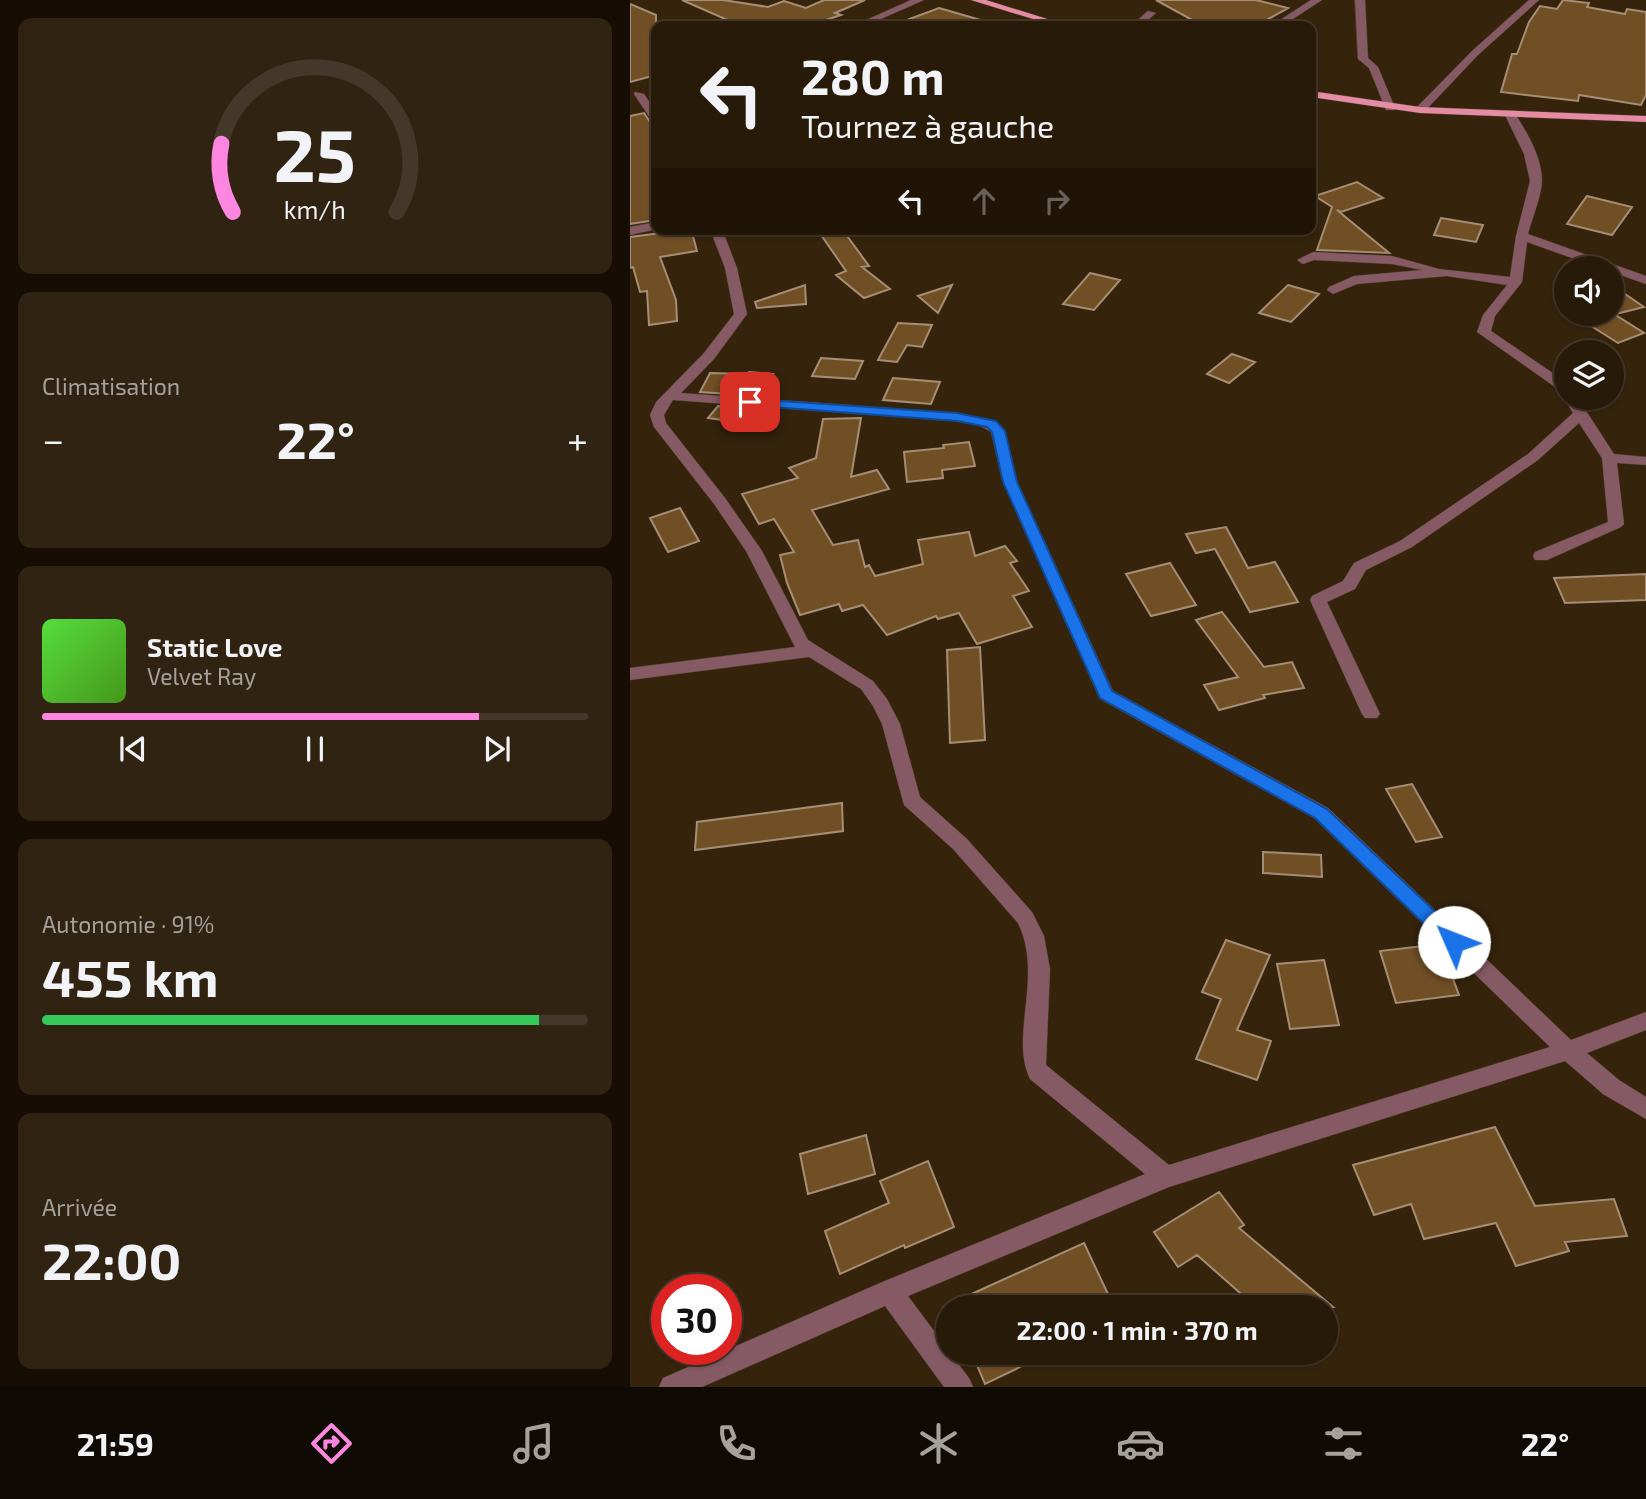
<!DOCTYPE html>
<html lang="fr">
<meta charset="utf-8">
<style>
body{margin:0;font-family:"Exo 2",sans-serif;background:#302312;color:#f1f3f6;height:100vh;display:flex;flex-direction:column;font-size:26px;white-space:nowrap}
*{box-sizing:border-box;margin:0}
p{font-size:23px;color:#a5a19c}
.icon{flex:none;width:38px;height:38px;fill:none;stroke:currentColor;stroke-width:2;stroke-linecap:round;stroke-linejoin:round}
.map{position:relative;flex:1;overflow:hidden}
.drawer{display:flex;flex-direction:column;gap:18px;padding:18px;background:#160e05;width:630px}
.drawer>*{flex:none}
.hud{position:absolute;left:21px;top:21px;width:665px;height:214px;border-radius:14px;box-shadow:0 2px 5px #0004,0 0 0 2px #44382a;background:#281a09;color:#f1f3f6;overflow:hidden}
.controls{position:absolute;left:924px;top:256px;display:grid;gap:14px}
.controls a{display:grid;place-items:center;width:70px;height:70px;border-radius:50%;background:#281a09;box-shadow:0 2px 5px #0004,0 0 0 2px #44382a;font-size:35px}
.speed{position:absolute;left:21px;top:1274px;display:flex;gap:14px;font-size:35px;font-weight:700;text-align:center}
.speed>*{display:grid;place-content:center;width:91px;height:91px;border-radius:50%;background:#281a09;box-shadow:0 2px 5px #0004,0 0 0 2px #44382a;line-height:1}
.speed .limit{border:10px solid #d22;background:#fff;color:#111}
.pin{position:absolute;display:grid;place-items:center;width:60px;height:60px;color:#fff;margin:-30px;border-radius:14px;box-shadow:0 4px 10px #0006}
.me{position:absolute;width:77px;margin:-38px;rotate:314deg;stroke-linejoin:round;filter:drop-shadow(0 0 5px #0008)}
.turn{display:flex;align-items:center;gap:24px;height:147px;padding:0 35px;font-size:32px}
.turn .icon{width:91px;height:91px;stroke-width:2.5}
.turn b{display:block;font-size:49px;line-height:60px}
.lanes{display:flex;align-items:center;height:66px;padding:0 35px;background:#0003;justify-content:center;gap:35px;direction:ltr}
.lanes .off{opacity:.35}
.big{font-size:52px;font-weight:700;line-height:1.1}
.drawer .widget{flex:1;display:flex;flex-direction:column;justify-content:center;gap:10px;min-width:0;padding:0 24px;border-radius:14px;background:#302312}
.drawer .dial{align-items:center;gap:0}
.dial svg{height:182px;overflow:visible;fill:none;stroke:#44382a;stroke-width:7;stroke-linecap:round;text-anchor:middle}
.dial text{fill:#f1f3f6;stroke:none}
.song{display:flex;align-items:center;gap:21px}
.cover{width:84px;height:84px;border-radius:10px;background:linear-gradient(135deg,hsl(110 70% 55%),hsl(100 70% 35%))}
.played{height:7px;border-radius:4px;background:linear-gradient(90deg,#fd86e1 80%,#44382a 80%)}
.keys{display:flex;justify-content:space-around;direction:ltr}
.heat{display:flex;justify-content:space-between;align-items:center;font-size:38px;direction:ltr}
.charge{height:10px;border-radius:5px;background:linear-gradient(90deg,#34c759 91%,#44382a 0)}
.trip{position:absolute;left:306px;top:1295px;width:402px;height:70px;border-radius:35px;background:#281a09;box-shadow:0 2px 5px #0004,0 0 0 2px #44382a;font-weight:700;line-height:70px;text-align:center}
.tab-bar{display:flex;height:112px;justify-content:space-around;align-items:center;background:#100a04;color:#a5a19c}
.tab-bar .icon{width:49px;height:49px}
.tab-bar .on{color:#fd86e1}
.tab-bar b{font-size:32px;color:#f1f3f6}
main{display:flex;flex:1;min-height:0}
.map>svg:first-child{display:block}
.building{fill:#704f25;stroke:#a58e75;stroke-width:2}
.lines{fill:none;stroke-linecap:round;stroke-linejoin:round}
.minor-casing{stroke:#4f3e29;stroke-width:1}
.major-casing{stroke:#4f3e29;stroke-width:1}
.minor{fill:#865a65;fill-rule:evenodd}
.major{fill:#e58ba3;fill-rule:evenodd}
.route{fill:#1a73e8;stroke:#114b97;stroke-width:2}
</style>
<main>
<section class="drawer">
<div class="widget dial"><svg viewBox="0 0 100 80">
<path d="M14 69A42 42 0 1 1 86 69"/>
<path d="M14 69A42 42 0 0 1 9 39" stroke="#fd86e1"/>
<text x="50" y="56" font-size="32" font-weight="700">25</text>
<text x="50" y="72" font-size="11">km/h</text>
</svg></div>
<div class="widget"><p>Climatisation</p>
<div class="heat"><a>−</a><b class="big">22°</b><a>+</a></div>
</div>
<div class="widget">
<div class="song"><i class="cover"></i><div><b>Static Love</b><p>Velvet Ray</p></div></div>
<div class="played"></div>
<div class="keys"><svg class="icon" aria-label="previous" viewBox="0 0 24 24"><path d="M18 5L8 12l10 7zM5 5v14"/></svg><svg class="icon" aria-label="pause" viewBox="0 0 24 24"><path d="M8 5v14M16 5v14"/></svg><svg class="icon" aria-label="next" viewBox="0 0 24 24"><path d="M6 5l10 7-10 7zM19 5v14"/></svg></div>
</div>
<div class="widget"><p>Autonomie · 91%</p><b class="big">455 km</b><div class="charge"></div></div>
<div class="widget"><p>Arrivée</p><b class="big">22:00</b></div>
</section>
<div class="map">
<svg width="1016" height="1387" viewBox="0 0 1016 1387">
<rect width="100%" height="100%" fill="#35230c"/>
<path class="building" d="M52 0H93L138 7 154 1 176 8 194 0H235L205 13 211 15 178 26H111Z
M526 0H626L658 8 626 26H573Z
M933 0 959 3 957 7 995 14 997 9 1016 12V95L1011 105 949 95 948 101 871 92 882 54H887L899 22 910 6 927 9Z
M0 4 26 15V75L0 82Z
M309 8 354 21 353 26H266V24Z
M14 113 20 122 26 124V220L0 224V116Z
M727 182 753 198 711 212 707 210 759 253 687 250 702 207 685 196Z
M957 196 1002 207 982 235 937 224Z
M811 218 853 225 846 242 804 235Z
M61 229 67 251 30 257 46 300 47 321 19 325 17 291 10 292 3 267 0 268V237Z
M187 229H212L239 266 232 267 260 289 234 298 206 275 216 271Z
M460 273 490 280 464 310 433 304Z
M175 285 176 304 127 308 125 302Z
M322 285 308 313 288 296Z
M658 285 689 294 661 322 629 313Z
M982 285 1014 307 982 315Z
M984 314 1014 333 988 343 958 324Z
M268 323 302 325 292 347 277 345 267 362 248 360Z
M602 354 625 362 599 383 577 374Z
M191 358 233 361 225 379 182 376Z
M119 372 143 374 130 396 70 392 80 373 117 374Z
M263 378 310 382 301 404 253 400Z
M88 406 123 409 113 423 78 418Z
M231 418 221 477 247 470 259 489 182 510 203 545 228 540 235 567 239 565 245 576 293 564 288 540 339 532 345 556 375 546 387 561 380 563 399 591 383 596 402 627 347 644 329 613 308 619 306 616 257 635 233 605 212 611 209 604 170 615 157 583 150 555 164 552 144 519 129 524 112 494 168 478 159 468 186 458 193 419Z
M339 442 345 466 312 470 313 478 277 482 274 452 314 448 313 445Z
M50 508 69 541 38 552 20 518Z
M596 527 618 568 645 562 668 602 620 612 585 549 566 553 556 534Z
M540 563 566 605 521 616 496 574Z
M1016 574V600L935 603 924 578Z
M592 612 634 667 662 662 674 688 633 695 635 698 589 710 574 685 608 677 566 620Z
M350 647 355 740 320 743 317 650Z
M782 784 812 837 786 842 756 789Z
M212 803 213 831 65 850 67 822Z
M633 852 691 855 692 877 633 873Z
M596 940 640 955 607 1030 641 1041 627 1080 566 1059 591 999 572 992Z
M810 944 829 995 766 1003 750 951Z
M694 960 709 1025 660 1029 647 964Z
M865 1127 905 1206 984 1199 997 1236 935 1242 939 1251 886 1266 866 1223 794 1239 781 1204 744 1215 723 1165Z
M236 1135 245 1174 178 1194 170 1154Z
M298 1161 324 1227 275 1248 274 1245 210 1274 195 1231 259 1203 250 1181Z
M589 1192 614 1225 609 1228 703 1307H626L567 1255 548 1267 524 1232Z
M454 1243 484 1307H313Z
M368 1353H419L355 1384 346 1363Z"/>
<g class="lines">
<g class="minor-casing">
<path id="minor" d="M281 0H294L235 26H223Z
M681 0H692L652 26H641Z
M725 0H735L738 58 748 67 765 108 764 110H756L739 68 728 59Z
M899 0H909L848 55 794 112H786V108L842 51Z
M518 11 526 13 511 26H501Z
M5 92 14 94 26 112V122L22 121 4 94Z
M875 111H883C896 130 912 157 912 181 911 198 902 218 898 234L1016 276V284L982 272V268H970L897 242 892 282 865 316 861 331 936 382V397H947L984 454 1016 457V465L987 463 994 524 991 527 917 560H905L903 556 905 552 978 522 972 458 949 423 908 460 782 547 736 570 725 589 697 602 750 714 747 718H735L732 714 680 600 682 596 713 581 724 563 770 541 898 454 943 413 933 397 935 395 928 389 847 332 853 315 877 285 817 276 727 284 703 294 697 290 699 287 724 276 792 270 762 264 684 260 673 264 667 260 683 252 762 256 809 269 880 277 886 236 900 181 894 154 874 113Z
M26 222 27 229 0 235V227Z
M80 229H92L107 268 117 314 84 359 51 393 327 413 366 421 375 431 387 482 483 691 698 808 941 1040 1016 1012V1030L957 1053 989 1080 1016 1097V1119L973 1094 935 1061 539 1187 278 1296 339 1378 343 1387H314L255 1306 72 1387H29L33 1378 250 1283 515 1174 400 1079C379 1036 414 976 388 923L323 849 274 805 252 724 243 706 231 689 179 657 0 680V668L165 647 116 551 84 504 24 427 20 415 26 402 74 353 104 314 95 268ZM43 400 327 421 347 424 361 432 373 482 470 699 684 818 920 1047 539 1165 416 1065 420 969 414 936 402 912 337 839 290 797 270 724 257 699 243 681 178 640 132 551 95 498 36 423 34 415Z"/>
</g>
<g class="major-casing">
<path id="major" d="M341 0H356L440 26H426Z
M681 91 790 107 1016 116V122L790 113 681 97Z"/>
</g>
<use href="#minor" class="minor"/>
<use href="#major" class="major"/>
</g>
<path class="route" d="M120 399 327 413 366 421 375 431 387 482 482 691 697 809 831 936 834 942 831 947 824 949 818 947 685 818 470 698 373 482 362 432 357 427 327 421 115 405 113 402Z"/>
</svg>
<div class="controls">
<a><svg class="icon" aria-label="sound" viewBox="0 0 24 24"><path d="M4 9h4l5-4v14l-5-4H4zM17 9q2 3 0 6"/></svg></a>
<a><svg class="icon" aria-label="layers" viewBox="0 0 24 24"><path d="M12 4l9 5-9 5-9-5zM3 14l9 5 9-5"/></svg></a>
</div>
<div class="speed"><div class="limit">30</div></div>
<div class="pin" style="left:120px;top:402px;background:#d93025"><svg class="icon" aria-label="arrive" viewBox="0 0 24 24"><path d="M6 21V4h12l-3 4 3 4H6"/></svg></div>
<svg class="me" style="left:824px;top:942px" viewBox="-20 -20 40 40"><circle r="19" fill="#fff"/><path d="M0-13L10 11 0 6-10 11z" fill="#1a73e8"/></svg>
<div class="trip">22:00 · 1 min · 370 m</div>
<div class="hud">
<div class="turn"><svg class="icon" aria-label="left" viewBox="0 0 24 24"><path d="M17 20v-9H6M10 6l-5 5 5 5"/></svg><div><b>280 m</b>Tournez à gauche</div></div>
<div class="lanes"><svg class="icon" aria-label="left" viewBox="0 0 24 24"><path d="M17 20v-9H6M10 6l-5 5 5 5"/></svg><svg class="icon off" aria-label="ahead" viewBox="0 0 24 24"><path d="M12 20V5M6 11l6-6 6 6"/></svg><svg class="icon off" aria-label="right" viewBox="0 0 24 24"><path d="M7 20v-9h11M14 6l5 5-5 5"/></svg></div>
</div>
</div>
</main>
<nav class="tab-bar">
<b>21:59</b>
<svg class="icon on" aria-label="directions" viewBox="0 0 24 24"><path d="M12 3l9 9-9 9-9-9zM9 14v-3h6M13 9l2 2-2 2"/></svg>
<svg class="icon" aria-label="music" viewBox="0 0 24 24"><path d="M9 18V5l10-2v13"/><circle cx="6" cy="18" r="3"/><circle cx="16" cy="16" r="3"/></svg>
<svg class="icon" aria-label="phone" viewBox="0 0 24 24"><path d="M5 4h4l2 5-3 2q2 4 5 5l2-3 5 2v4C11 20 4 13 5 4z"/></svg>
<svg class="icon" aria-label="climate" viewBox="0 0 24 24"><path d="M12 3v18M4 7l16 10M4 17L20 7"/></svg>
<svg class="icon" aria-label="car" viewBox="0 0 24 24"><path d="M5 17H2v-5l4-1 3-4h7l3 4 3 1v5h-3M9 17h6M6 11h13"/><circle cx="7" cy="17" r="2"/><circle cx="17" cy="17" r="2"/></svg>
<svg class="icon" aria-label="filters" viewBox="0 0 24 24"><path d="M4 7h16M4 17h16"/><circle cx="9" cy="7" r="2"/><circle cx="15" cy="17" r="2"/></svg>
<b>22°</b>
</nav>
